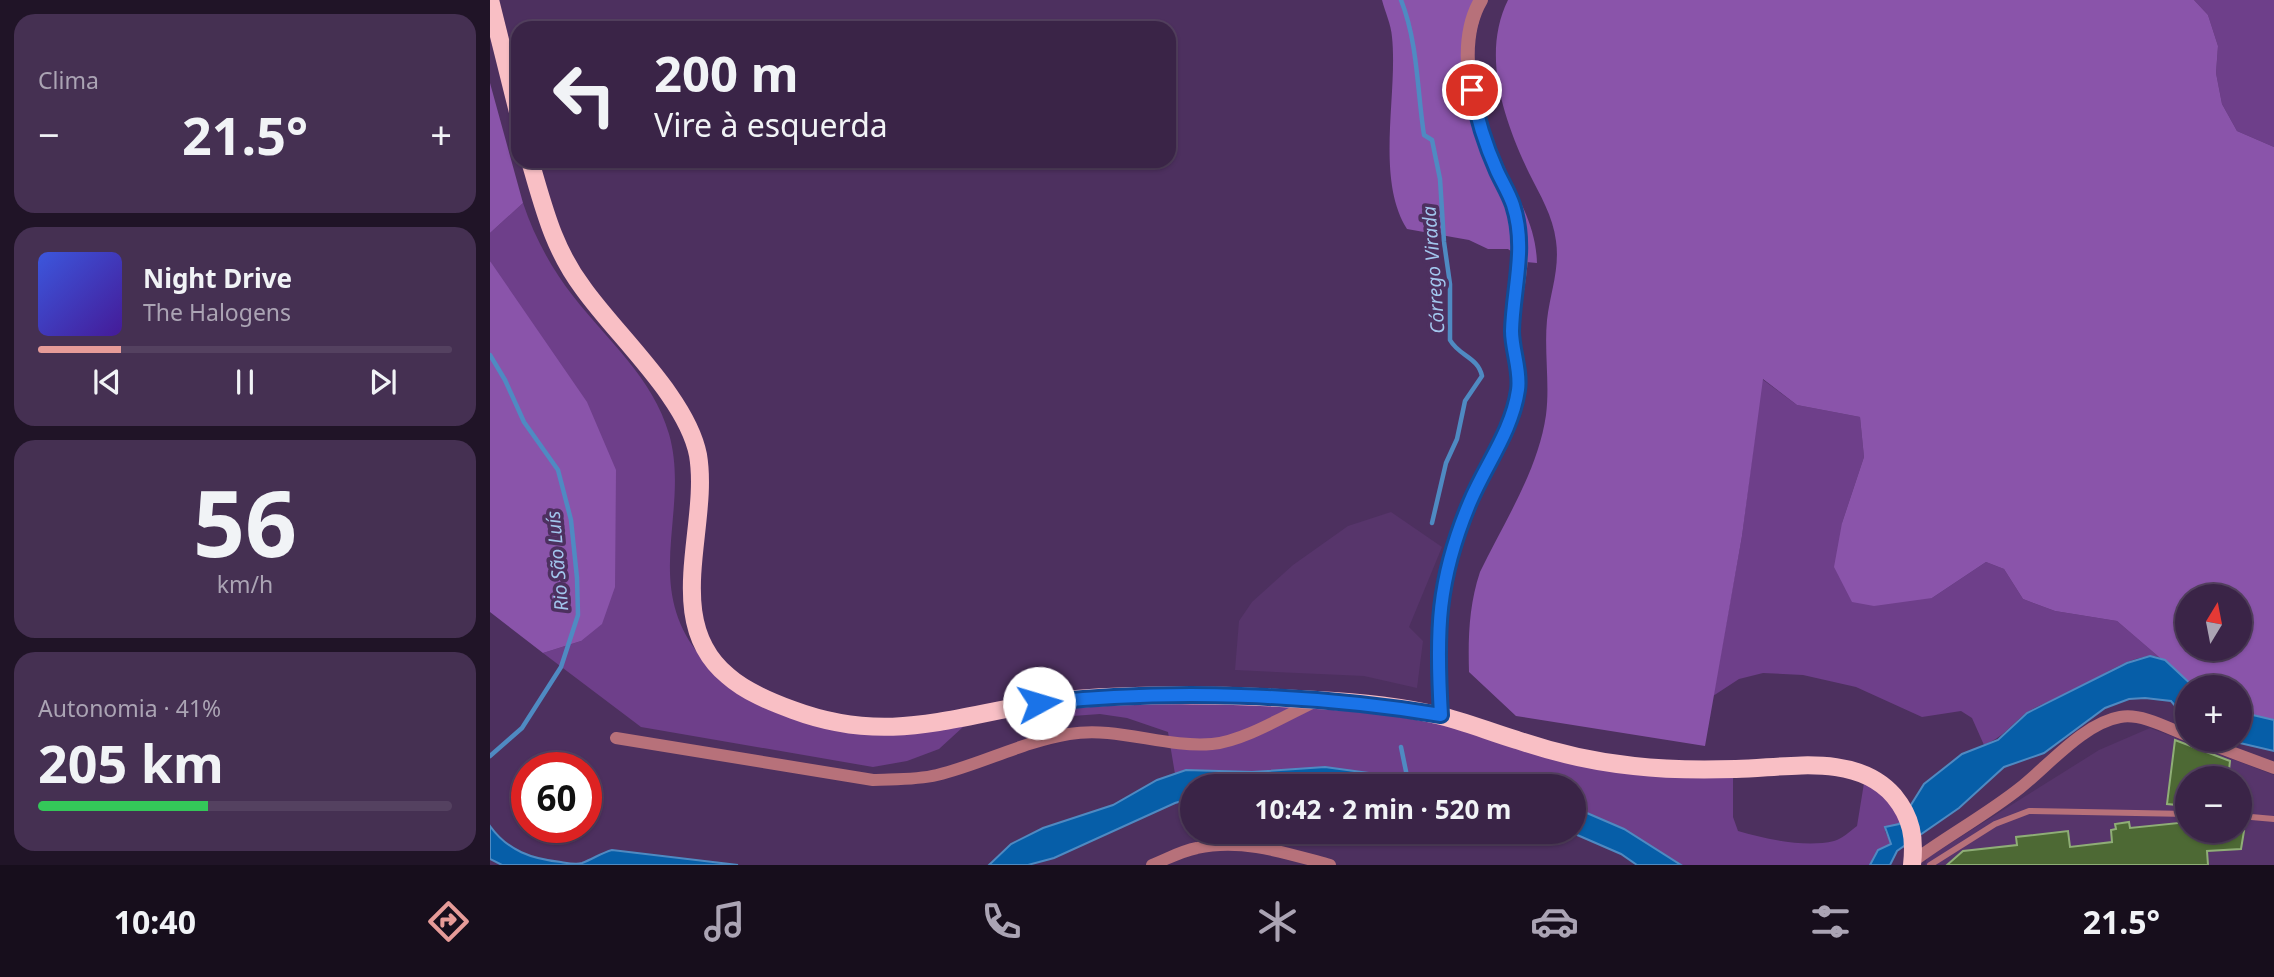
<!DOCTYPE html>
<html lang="pt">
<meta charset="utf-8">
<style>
body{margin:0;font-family:"Noto Sans",sans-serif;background:#453052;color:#f1f3f6;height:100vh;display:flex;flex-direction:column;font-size:26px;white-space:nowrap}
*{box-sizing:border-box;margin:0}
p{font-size:23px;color:#aba4b4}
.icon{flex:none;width:38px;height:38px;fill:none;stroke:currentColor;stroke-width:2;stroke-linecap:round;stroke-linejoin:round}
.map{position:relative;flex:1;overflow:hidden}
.side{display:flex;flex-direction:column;gap:14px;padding:14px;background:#201427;width:490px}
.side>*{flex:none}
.hud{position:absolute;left:21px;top:21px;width:665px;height:147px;border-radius:21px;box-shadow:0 2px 5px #0004,0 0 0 2px #544160;background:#3a2447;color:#f1f3f6;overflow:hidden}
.needle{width:46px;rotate:10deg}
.tools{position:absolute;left:1685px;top:584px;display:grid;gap:14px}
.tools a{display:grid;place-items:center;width:77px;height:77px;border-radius:50%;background:#3a2447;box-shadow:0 2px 5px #0004,0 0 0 2px #544160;font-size:35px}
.speed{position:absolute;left:21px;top:752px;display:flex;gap:14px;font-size:35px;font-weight:700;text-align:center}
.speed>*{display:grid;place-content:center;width:91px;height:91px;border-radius:50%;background:#3a2447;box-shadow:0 2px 5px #0004,0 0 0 2px #544160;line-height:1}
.speed .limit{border:10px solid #d22;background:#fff;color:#111}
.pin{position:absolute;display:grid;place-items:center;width:60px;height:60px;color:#fff;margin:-30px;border:4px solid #fff;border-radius:50%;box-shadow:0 2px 7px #0007}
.me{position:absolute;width:77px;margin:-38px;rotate:84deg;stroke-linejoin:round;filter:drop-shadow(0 0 5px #0008)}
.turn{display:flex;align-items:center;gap:24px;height:147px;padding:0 28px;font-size:32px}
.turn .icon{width:91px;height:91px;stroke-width:2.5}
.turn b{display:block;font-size:49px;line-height:60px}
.big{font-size:52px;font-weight:700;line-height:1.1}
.side .card{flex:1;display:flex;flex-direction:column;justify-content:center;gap:10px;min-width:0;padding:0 24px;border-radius:21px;background:#453052}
.side .dial{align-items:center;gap:0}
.dial b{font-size:91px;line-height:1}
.song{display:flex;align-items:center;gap:21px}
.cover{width:84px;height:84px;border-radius:10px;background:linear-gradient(135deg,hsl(230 70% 55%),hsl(260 70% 35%))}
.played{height:7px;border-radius:4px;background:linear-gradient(90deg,#e69b98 20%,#544160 20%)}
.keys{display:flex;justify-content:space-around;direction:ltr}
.heat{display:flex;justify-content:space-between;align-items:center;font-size:38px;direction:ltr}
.charge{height:10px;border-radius:5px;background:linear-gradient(90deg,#34c759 41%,#544160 0)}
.trip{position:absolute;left:690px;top:774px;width:406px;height:70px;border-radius:35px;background:#3a2447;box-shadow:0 2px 5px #0004,0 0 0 2px #544160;font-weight:700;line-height:70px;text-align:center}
.tab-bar{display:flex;height:112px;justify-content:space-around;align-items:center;background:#170e1c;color:#aba4b4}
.tab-bar .icon{width:49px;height:49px}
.tab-bar .on{color:#e69b98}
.tab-bar b{font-size:32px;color:#f1f3f6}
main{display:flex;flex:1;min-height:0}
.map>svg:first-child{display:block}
.built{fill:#57356b;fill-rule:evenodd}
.green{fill:#6e3f8a}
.forest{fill:#8a54aa;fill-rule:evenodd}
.water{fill:#065ea8;stroke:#4f8ac2;stroke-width:2}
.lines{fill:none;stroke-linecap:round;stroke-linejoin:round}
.stream{stroke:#4f8ac2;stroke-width:4.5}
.building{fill:#4d6934;stroke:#8fae76;stroke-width:2}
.service{stroke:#b7717a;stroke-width:6}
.minor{stroke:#b7717a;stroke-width:12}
.tertiary{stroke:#b7717a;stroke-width:14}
.primary{stroke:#f9bfc5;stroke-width:18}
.route-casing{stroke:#114b97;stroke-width:18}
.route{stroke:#1a73e8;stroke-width:12}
.labels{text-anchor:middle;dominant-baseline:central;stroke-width:7;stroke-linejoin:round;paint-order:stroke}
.water-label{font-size:19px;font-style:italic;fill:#a2c6ed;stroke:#4d305f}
</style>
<main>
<section class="side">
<div class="card"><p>Clima</p>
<div class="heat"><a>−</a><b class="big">21.5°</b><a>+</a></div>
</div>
<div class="card">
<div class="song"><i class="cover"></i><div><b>Night Drive</b><p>The Halogens</p></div></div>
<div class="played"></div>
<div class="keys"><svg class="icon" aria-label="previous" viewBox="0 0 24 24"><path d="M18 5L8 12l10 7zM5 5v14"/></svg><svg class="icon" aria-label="pause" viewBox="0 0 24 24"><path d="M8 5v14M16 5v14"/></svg><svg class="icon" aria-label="next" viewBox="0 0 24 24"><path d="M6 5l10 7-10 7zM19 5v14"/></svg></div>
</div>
<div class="card dial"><b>56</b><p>km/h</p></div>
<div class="card"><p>Autonomia · 41%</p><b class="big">205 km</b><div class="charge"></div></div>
</section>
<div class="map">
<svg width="1784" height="865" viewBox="0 0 1784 865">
<rect width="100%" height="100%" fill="#4d305f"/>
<path class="built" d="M901 512 952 547 919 627 933 641 927 688 874 676 745 670 749 621 762 602 803 565 858 526Z
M1660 728 1784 775V865H1435L1437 858 1609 750ZM1698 779H1750V831H1698Z"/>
<path class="green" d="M1704 0H1784V147L1747 131 1732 104 1726 73 1728 46 1718 15Z
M33 203C44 236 61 268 83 296 117 340 163 378 179 434 201 511 150 586 212 658L356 729 533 701H835L1138 760 1243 763V817L1248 831C1276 839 1315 848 1344 841 1352 839 1360 831 1367 826L1375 777 1413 818 1409 824 1400 826 1395 831 1401 844 1387 853 1380 865H1191L1134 829 1083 807V786H974L835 767 762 772 696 770 685 774 678 732 637 718 610 714 555 718 529 708 508 709 473 727 449 749 417 761 383 767 151 727 53 653 91 641 8 277 0 261V233Z
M1272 379 1307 405 1370 417 1374 457 1352 523 1442 598 1496 562 1514 569 1533 599 1565 611 1627 621 1669 657C1643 651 1603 682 1580 693 1566 700 1549 704 1536 713 1521 725 1512 738 1494 745L1482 718 1471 711 1432 717 1366 687 1313 675 1273 673 1249 679 1223 696 1252 536Z"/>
<path class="forest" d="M892 0H996C989 19 983 38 984 58 985 97 1003 141 1019 177 1032 206 1046 229 1047 263L1036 262 1018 249H998L979 240 917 229C885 178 908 95 902 37 901 24 895 12 892 0Z
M1018 0H1704L1718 15 1728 46 1726 73 1732 104 1747 131 1784 147V720L1750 712V688H1705L1627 621 1565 611 1533 599 1514 569 1496 562 1442 598 1384 606 1362 602 1344 567 1352 523 1374 457 1370 417 1307 405 1273 379 1252 536 1215 746 1026 716 979 672C978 637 979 605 990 572 1014 522 1048 471 1056 415 1060 384 1054 352 1057 320 1060 293 1070 269 1066 241 1063 216 1050 195 1039 173 1014 120 991 55 1018 0ZM1698 597H1750V649H1698Z
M0 83 33 203 0 233Z
M0 261 97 402 126 470 125 587 112 624 91 641 53 653 0 612Z"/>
<path class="water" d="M1660 656 1675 660 1705 688H1698L1697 720 1681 701 1655 698 1639 699 1615 708 1554 753 1514 767 1469 808 1407 851 1400 865H1380L1388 850 1401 844 1395 827 1409 824 1434 784 1472 754 1508 740 1537 713 1637 663Z
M1750 712 1784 720V751L1737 740H1750Z
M835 767 974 786H702V798L685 803 564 858 538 865H499L521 844 553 828 623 805 667 780 696 770 762 772Z
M1083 807 1134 829 1191 865H1147L1131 854 1078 831H1083Z
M0 826C18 851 42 859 71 862 77 863 86 865 92 863 103 859 111 853 122 850L248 865H12L0 859Z"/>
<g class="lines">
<path class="stream" d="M911 0C928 43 927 90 934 135L942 140 950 179 954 242 960 284V340C969 356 988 357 992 376L975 401 967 439 956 463 942 523
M0 355 15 380 34 422 68 470 81 520 87 578 88 615 71 667 32 728 0 756
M911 747 919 786"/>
</g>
<path class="building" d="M1685 740 1740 761 1738 779H1698V806L1677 804Z
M1639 822 1640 828 1698 822V831H1754L1751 849 1717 851 1718 865H1457L1473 851 1527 845 1526 837 1578 831 1580 847 1622 842 1621 830 1626 829 1625 824Z"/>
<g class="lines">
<path class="service" d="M1750 816 1784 819
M1440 865 1505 824 1539 811 1698 814"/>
<path class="minor" d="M126 738 383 780C405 779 426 780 447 775 492 764 532 742 579 734 628 726 674 748 722 744 754 741 796 715 826 701
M1709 740 1784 768
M1422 862C1457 836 1496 815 1530 788 1558 766 1594 723 1630 717 1652 713 1678 728 1698 736
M662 865C677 859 691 851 707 848 752 838 796 853 840 865"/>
<path class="tertiary" d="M951 715C946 632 948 581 980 503 996 465 1019 433 1028 391 1031 373 1022 352 1022 333 1022 305 1032 277 1031 249 1029 212 1011 183 998 149 981 107 966 42 991 0"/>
<path class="primary" d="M0 0 28 112
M40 161C54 208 63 248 93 288 127 336 197 398 208 455 220 527 171 621 238 676 256 692 281 702 303 710 410 750 481 707 586 699 664 693 749 695 827 700 867 702 908 706 947 715 974 721 1000 732 1027 740 1065 753 1103 762 1144 766 1178 770 1212 770 1246 769 1297 768 1366 752 1404 796 1422 818 1425 838 1422 865"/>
</g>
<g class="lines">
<g class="route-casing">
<path id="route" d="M549 703C680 689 821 694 951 715 946 632 947 580 980 502 996 464 1022 431 1028 390 1031 371 1022 350 1022 331 1023 288 1037 248 1023 205 1019 193 1012 182 1007 171 995 144 987 119 982 90"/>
</g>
<use href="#route" class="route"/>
</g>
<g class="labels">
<g class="water-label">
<text transform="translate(943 270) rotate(-94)">Córrego Virada</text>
<text transform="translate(67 561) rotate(-95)">Rio São Luís</text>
</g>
</g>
</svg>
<div class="tools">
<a><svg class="needle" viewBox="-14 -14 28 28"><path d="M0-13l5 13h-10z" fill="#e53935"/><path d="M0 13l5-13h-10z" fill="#aba4b4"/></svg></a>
<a>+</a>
<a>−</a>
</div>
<div class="speed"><div class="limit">60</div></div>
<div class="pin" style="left:982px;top:90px;background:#d93025"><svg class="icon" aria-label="arrive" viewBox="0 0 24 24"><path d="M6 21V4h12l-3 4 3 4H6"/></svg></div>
<svg class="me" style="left:549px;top:703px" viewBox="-20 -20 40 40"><circle r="19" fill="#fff"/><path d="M0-13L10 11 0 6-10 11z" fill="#1a73e8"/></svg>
<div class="trip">10:42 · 2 min · 520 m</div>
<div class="hud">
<div class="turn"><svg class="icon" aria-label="left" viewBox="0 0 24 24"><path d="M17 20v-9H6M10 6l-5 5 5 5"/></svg><div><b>200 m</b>Vire à esquerda</div></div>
</div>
</div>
</main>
<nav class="tab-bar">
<b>10:40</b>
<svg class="icon on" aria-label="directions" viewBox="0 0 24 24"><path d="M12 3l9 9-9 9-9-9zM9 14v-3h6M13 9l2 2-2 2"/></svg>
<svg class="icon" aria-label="music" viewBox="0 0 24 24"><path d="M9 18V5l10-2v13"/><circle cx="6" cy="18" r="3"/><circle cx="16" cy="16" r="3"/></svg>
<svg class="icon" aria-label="phone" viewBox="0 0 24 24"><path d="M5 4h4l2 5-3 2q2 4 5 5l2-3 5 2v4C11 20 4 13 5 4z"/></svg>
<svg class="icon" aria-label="climate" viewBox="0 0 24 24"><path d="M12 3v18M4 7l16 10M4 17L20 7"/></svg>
<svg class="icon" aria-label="car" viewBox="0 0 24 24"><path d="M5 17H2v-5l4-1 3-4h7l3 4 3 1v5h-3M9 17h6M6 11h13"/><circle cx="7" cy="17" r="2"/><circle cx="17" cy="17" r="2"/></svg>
<svg class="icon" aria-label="filters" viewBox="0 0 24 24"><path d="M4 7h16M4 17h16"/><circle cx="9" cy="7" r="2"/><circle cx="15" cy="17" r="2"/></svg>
<b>21.5°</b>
</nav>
